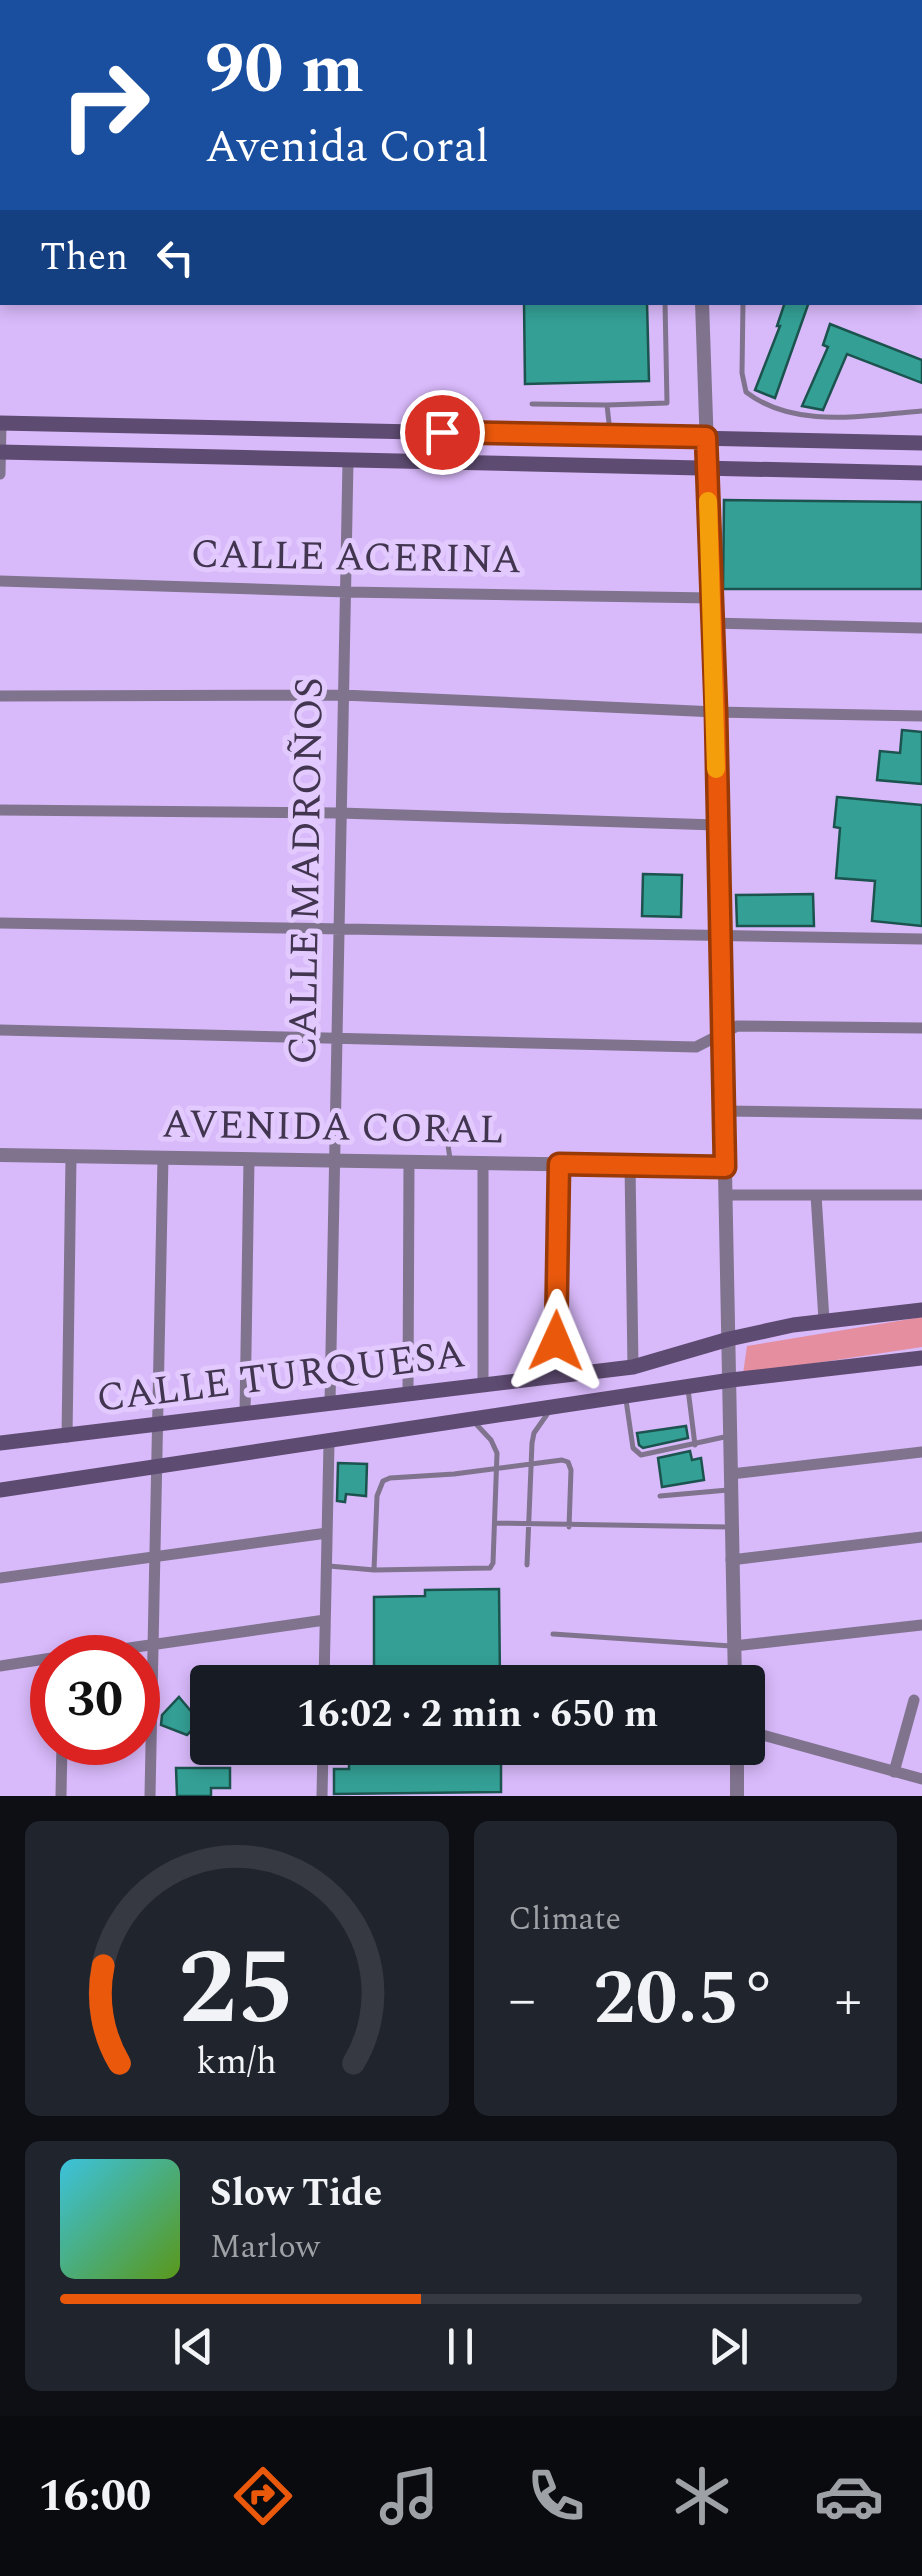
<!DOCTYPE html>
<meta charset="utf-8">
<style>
body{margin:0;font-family:Spectral,serif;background:#20242c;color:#f1f3f6;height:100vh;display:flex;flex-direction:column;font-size:38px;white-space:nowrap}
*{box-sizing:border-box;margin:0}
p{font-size:32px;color:#9ea1a6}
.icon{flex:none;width:55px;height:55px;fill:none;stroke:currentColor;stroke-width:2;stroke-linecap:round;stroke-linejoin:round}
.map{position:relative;height:1796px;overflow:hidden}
.sheet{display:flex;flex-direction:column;gap:25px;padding:25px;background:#0d0f14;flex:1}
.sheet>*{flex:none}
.banner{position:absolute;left:0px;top:0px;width:922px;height:305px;box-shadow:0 5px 15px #0003;background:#1a4fa0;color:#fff;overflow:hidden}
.speed{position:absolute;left:30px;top:1635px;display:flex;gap:20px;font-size:50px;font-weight:700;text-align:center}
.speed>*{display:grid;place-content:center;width:130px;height:130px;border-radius:50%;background:#171b24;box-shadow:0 5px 15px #0003;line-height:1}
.speed .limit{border:15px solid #d22;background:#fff;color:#111}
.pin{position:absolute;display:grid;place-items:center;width:85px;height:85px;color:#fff;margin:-42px;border:5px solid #fff;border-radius:50%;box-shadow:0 2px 10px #0007}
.me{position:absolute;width:110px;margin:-55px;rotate:1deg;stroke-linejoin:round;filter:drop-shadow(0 0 8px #0008)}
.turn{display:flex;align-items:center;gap:35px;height:210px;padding:0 40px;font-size:45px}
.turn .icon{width:130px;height:130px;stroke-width:2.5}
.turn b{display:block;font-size:70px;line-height:85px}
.then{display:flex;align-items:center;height:95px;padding:0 40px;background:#0003;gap:20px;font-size:38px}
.big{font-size:75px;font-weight:700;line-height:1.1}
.sheet .widget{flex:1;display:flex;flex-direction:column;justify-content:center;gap:15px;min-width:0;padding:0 35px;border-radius:15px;background:#20242c}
.sheet .dial{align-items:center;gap:0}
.dial svg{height:260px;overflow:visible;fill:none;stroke:#363941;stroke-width:7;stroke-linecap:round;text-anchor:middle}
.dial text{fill:#f1f3f6;stroke:none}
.song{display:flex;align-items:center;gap:30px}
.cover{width:120px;height:120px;border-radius:15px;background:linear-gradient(135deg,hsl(190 70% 55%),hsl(90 70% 35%))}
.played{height:10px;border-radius:5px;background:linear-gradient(90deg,#ea580c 45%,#363941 45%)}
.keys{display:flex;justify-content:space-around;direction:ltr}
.heat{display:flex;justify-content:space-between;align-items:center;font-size:55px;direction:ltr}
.sheet .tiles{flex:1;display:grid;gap:25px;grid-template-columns:1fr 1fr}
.widget:last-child{grid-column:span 2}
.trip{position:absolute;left:190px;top:1665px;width:575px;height:100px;border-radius:10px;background:#171b24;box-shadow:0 5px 15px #0003;font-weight:700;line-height:100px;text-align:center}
.dock{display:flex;height:160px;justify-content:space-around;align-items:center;background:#090b0e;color:#9ea1a6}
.dock .icon{width:70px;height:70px}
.dock .selected{color:#ea580c}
.dock b{font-size:45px;color:#f1f3f6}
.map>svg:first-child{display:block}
.green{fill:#e48ea0}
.building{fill:#349f95;stroke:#1c534e;stroke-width:2.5}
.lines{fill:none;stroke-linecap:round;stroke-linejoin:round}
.service{stroke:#80738e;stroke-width:5}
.minor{stroke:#80738e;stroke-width:11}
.tertiary{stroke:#80738e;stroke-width:14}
.secondary{stroke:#5e4b71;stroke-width:15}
.route-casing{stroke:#983908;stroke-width:25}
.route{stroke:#ea580c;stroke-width:18}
.slow{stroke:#f59e0b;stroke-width:18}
.labels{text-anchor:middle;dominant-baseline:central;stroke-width:10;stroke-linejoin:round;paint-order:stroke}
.street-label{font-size:40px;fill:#423550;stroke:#e2c9fe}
</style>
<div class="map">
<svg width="922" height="1796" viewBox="0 0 922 1796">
<rect width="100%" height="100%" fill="#d8b9fa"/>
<path class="green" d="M922 1317V1347L743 1374 747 1346Z"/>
<path class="building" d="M524 302H647L649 381 525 384Z
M785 302H809L775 398 755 390 780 326H777Z
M830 324 922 360V383L847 354 823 410 802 406 828 347 823 345Z
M724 500 922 502V589H723Z
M902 730 922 732V784L877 780 880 751 900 753Z
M837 797 922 805V926L872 921 875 881 836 878 840 828 834 827Z
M643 874 682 875 681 917 642 916Z
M813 894 814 926H737L736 895Z
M686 1426 688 1438 643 1448 639 1445 637 1433Z
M690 1451 692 1460 701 1458 704 1480 662 1487 658 1458Z
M338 1463 367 1464 366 1496 346 1494 345 1502 337 1501Z
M499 1589 500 1682H374V1597L425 1596V1590Z
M179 1697 200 1722 187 1735 161 1725 162 1715Z
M375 1748H501V1792L334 1794V1769H349V1758H375Z
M176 1768H230V1788H211V1796H177Z"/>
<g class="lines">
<path class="service" d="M737 0V2
M882 0V2
M846 2 847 0
M920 8H922
M743 302 742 373 746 392C795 430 865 415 922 411
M532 404 607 405
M610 432 607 405 667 403 665 302
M444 1117 450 1159
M688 1389 695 1445
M626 1400 633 1448 641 1455 729 1436
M660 1496 728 1490
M495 1523 728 1527
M527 1565 532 1443 534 1433 548 1413
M329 1566 374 1570 490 1568 493 1563 497 1453 491 1440 476 1424
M374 1570 377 1496 383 1481 390 1478 454 1474 562 1460 568 1462 571 1470 569 1527
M553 1634 731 1646"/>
<path class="minor" d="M0 474 1 423
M0 581 347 592 711 598
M711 623 922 628
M0 696 343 695 716 712 922 716
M0 810 340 813 716 825
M0 923 922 939
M0 1030 696 1047 737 1026 922 1028
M723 1111 922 1114
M630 1165 633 1367
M726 1195H922
M816 1195 824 1320
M555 1377 559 1164
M483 1385V1163
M408 1394 409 1161
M330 1403 348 461
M245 1414 249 1159
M67 1437 71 1157
M731 1474 922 1452
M731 1560 922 1537
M0 1578 327 1533
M734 1646 922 1625
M59 1658 325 1620
M0 1666 52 1658
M324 1682 329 1443
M748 1731 922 1779
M894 1772 914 1700
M61 1796 62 1742
M150 1796 163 1157
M322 1796 323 1748"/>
<path class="tertiary" d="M694 0V2
M702 302 716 712 735 1682
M0 1155 725 1167
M737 1748V1796"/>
<path class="secondary" d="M0 423 922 443
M0 452 922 473
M0 1443 633 1367 729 1339 793 1325 922 1310
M0 1490 731 1380 922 1358"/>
</g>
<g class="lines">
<g class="route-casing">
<path id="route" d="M442 432 706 437 716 712 725 1167 559 1164 556 1341"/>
</g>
<use href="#route" class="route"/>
<path class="slow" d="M708 501 716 769"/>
</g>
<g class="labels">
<g class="street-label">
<text transform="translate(356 558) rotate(1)">CALLE ACERINA</text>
<text transform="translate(307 871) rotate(-89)">CALLE MADROÑOS</text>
<text transform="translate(333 1128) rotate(1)">AVENIDA CORAL</text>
<text transform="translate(281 1377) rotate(-7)">CALLE TURQUESA</text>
</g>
</g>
</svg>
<div class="speed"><div class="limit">30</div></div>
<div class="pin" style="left:442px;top:432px;background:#d93025"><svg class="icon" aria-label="arrive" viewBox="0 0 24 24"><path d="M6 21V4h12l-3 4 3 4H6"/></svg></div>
<svg class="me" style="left:556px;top:1341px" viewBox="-20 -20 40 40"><path d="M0-17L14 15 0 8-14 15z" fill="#ea580c" stroke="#fff" stroke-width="4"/></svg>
<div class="trip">16:02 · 2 min · 650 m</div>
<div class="banner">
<div class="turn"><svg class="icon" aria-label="right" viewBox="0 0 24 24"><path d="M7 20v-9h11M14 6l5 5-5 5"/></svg><div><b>90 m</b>Avenida Coral</div></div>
<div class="then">Then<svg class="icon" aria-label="left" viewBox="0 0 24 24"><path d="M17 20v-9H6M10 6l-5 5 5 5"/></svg></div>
</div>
</div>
<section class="sheet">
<div class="tiles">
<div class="widget dial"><svg viewBox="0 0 100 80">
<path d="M14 69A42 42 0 1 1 86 69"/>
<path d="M14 69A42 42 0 0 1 9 39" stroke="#ea580c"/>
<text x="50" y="56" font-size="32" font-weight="700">25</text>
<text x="50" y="72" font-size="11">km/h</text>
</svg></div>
<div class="widget"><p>Climate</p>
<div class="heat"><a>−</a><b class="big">20.5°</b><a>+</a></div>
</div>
<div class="widget">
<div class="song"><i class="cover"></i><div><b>Slow Tide</b><p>Marlow</p></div></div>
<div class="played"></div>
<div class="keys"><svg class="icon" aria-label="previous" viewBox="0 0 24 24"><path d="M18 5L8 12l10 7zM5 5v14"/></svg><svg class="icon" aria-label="pause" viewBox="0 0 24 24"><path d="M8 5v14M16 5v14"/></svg><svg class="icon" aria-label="next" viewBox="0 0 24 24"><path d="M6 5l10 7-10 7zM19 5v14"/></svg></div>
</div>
</div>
</section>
<nav class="dock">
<b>16:00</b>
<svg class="icon selected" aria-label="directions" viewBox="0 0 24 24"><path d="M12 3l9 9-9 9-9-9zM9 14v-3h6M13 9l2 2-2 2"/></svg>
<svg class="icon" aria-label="music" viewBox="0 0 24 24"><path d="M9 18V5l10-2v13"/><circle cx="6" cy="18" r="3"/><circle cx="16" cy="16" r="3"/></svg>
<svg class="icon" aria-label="phone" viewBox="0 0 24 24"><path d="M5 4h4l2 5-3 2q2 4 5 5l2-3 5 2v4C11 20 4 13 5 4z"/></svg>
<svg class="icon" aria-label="climate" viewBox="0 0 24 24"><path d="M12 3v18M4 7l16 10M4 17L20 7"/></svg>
<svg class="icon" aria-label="car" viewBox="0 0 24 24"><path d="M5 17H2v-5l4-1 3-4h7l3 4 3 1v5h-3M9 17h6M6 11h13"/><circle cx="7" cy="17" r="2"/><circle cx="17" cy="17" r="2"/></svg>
</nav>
